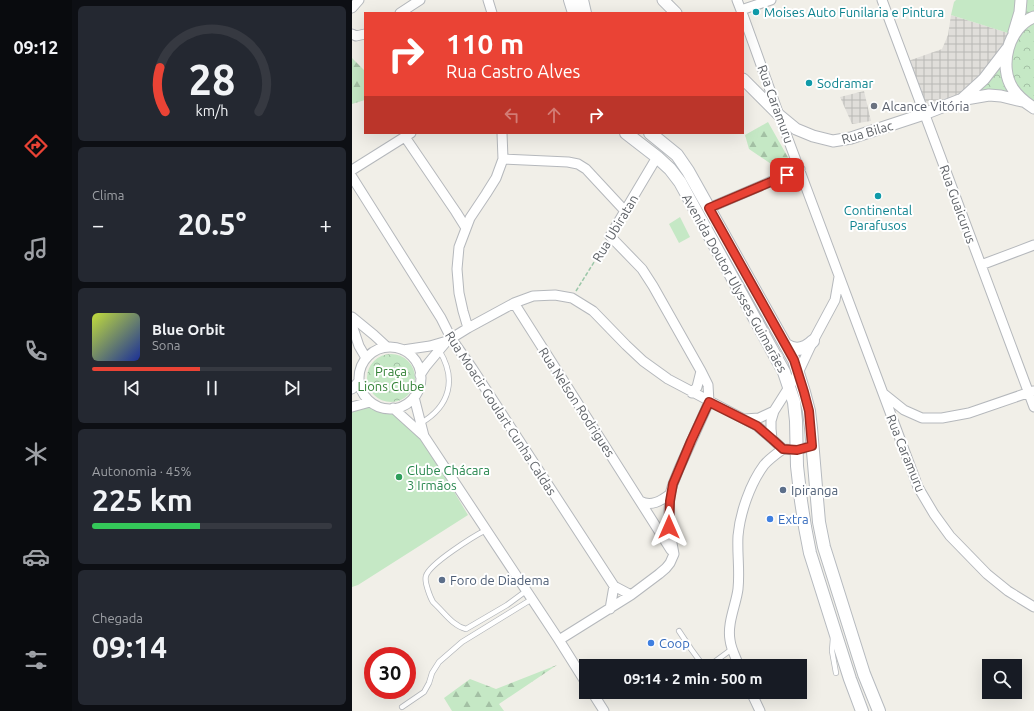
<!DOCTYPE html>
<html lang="pt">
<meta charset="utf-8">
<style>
body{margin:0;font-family:Ubuntu,sans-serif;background:#242831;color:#f1f3f6;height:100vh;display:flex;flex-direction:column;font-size:15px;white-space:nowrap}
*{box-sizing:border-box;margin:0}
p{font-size:13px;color:#9ea1a6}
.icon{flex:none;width:22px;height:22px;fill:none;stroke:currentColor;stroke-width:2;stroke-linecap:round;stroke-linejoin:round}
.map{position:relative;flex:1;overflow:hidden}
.details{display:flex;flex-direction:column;gap:6px;padding:6px;background:#0d0f14;width:280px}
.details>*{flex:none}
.top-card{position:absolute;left:12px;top:12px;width:380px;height:122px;border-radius:0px;box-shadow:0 4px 16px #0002;background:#ea4335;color:#fff;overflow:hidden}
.controls{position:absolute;left:630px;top:659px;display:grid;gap:8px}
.controls a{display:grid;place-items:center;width:40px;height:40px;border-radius:0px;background:#171b24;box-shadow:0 4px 16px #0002;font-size:20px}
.speed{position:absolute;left:12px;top:647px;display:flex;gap:8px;font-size:20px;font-weight:700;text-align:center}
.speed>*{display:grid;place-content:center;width:52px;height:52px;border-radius:50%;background:#171b24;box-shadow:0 4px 16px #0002;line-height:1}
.speed .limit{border:6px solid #d22;background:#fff;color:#111}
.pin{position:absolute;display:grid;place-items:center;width:34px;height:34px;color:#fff;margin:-17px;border-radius:8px;box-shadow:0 2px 6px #0006}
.me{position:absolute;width:44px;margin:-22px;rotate:0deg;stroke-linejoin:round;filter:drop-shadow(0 0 3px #0008)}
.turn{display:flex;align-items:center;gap:14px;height:84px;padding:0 16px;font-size:18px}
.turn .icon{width:52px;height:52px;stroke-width:2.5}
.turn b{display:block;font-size:28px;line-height:34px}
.lanes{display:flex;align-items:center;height:38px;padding:0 16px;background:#0003;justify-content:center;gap:20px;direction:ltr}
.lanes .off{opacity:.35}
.big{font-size:30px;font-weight:700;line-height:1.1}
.details .card{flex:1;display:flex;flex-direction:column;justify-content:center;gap:6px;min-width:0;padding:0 14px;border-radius:6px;background:#242831}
.details .dial{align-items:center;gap:0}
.dial svg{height:104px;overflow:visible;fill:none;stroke:#363941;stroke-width:7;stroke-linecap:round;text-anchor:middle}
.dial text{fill:#f1f3f6;stroke:none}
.song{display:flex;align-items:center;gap:12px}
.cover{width:48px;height:48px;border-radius:6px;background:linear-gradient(135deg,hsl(70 70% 55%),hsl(230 70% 35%))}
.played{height:4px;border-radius:2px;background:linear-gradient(90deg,#ea4335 45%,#363941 45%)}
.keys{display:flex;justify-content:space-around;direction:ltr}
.heat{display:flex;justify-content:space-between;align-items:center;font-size:22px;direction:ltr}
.charge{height:6px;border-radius:3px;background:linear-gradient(90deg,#34c759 45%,#363941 0)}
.trip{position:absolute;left:227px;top:659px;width:228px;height:40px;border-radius:0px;background:#171b24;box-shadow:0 4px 16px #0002;font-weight:700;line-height:40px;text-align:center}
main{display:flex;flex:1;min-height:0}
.dock{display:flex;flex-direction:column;width:72px;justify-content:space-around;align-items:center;background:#090b0e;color:#9ea1a6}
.dock .icon{width:28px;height:28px}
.dock .active{color:#ea4335}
.dock b{font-size:18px;color:#f1f3f6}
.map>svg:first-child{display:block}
.industrial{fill:url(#industrial-grid)}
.forest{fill:url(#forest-firs)}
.park{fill:url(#park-crowns)}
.pitch{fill:#c5e8c5}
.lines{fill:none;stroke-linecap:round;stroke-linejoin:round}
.service-casing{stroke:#b5b8bc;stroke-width:6}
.minor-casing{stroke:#b5b8bc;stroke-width:11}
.tertiary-casing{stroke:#b5b8bc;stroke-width:13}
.secondary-casing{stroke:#b6babf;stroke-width:14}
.path{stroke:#9cc7a9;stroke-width:1.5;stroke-dasharray:4 2;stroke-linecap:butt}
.service{stroke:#fff;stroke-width:4.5}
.minor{stroke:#fff;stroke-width:9}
.tertiary{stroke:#fff;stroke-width:11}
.secondary{stroke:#fff;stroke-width:12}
.route-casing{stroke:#982c22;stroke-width:10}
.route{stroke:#ea4335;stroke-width:7}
.culture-dot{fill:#0f9aa8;stroke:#fff;stroke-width:1.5}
.worship-dot{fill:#6b7280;stroke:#fff;stroke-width:1.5}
.leisure-dot{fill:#2e9e5b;stroke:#fff;stroke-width:1.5}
.service-dot{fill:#5c6f8a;stroke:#fff;stroke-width:1.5}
.shop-dot{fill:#3f7fe0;stroke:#fff;stroke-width:1.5}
.labels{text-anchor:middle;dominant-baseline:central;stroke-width:4;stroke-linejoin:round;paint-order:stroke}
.culture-label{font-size:13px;fill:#0d838f;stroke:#fff;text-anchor:start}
.street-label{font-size:13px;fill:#5f6368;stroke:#fff}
.worship-label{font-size:13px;fill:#5b616d;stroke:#fff;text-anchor:start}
.park-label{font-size:13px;fill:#348238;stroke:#fff}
.leisure-label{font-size:13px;fill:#27864d;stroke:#fff;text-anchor:start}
.service-label{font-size:13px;fill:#4e5e75;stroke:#fff;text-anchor:start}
.shop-label{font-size:13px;fill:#366cbe;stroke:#fff;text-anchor:start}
</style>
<main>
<nav class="dock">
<b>09:12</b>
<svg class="icon active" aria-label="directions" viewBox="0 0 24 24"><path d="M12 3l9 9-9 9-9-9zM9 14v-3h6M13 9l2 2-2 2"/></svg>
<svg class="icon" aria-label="music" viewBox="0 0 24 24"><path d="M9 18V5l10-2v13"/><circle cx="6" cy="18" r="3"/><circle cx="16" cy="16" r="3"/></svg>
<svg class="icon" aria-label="phone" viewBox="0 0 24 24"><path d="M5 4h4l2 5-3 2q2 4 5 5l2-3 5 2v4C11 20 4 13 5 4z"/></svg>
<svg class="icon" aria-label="climate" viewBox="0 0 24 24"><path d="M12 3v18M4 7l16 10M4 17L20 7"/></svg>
<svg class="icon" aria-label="car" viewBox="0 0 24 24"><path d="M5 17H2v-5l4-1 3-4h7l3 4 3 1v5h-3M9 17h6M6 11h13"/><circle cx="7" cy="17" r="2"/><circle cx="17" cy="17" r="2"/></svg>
<svg class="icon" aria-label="filters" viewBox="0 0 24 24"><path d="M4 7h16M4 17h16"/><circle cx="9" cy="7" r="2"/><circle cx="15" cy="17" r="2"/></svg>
</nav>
<section class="details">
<div class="card dial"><svg viewBox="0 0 100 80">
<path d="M14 69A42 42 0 1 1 86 69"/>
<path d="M14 69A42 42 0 0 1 10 35" stroke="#ea4335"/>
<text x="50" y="56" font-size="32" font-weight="700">28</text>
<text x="50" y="72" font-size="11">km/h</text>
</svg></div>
<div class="card"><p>Clima</p>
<div class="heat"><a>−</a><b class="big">20.5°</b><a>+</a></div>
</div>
<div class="card">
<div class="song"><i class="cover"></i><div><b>Blue Orbit</b><p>Sona</p></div></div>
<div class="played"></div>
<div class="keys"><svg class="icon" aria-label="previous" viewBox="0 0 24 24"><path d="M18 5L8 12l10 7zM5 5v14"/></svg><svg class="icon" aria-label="pause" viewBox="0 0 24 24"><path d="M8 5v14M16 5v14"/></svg><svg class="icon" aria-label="next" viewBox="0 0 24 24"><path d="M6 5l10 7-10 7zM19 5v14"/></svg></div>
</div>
<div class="card"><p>Autonomia · 45%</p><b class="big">225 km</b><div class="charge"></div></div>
<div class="card"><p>Chegada</p><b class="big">09:14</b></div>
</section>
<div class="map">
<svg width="682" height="711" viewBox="0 0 682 711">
<defs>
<pattern id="industrial-grid" width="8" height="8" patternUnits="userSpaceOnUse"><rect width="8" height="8" fill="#e0deda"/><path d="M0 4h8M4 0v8" fill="none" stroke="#b9b8b5"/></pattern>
<pattern id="forest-firs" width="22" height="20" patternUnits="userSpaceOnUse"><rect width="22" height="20" fill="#c5e8c5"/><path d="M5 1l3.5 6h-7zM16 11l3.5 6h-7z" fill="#a3c0a4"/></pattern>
<pattern id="park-crowns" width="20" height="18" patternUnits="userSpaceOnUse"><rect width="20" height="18" fill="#c5e8c5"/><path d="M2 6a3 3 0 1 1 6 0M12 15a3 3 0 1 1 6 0" fill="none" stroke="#a3c0a4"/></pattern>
</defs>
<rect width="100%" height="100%" fill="#f1efe8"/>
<path class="industrial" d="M599 15 656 33 654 41 629 78 605 99 574 110 556 61 590 49 596 35Z
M512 91 519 121 500 124 488 97Z"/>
<path class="forest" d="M0 58 13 71V100L0 104Z
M416 122 442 168H425L397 149 393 135Z
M205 665 147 704 152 711H100L92 698 118 679 144 689Z"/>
<path class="park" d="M673 0H682V13L667 23Z
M682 21V104L667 92 660 78V47L667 33Z
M650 59 659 93C644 86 632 92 618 96Z
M15 378a24 24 0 1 1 48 0a24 24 0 1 1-48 0Z"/>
<path class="pitch" d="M604 0H665L666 4 656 33 599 15 602 2Z
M328 217 338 237 327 243 317 224Z
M18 405 29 411 40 412 70 438 116 515 6 585 0 587V411Z"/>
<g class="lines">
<g class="service-casing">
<path id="service" d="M69 423C98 406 105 379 87 350
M134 530C122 536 77 564 74 576 72 581 78 597 81 602 83 604 84 605 86 607 94 615 102 626 114 629L155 605 174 591
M327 631 339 649 350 664 356 665 361 663 380 649
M481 638 480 651 484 673
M50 707 72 692 77 683 80 673 87 662 110 642 180 599"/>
</g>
<g class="minor-casing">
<path id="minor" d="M136 0 140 13
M385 0 390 13
M530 0 682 407
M0 8 7 0
M389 10 419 0
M48 13 68 0
M391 15 427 115 566 487 582 514 598 536 635 574 656 591 682 607
M0 34 4 36 13 34
M53 137 104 212 114 228
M151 159 216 162 226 164 234 169 273 211
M0 170 59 133
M0 177 89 318 99 338 120 368 262 586 279 595
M357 208 448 169
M629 265 682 245
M162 303 319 550
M0 317 22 335 35 347
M0 325 7 346 14 358
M116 328 111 311 107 293 105 269 107 247 118 218 134 194 144 178 151 159 150 133
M7 378a31 31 0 1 1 62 0a31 31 0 1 1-62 0Z
M51 350 78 346 95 341 116 328 162 303 181 296 203 295 220 298 241 311 274 345 291 361 316 379 405 426 420 439 431 449 445 450 460 446
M68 375 74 366 94 342
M0 389 7 381
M340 393 345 387 349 371
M532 394 552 410 570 418H590L617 413 681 391
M62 397 72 436
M0 407 18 402
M41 408 72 436 207 640 234 683
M393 419 407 418 422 411
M420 439 419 429V421L422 411 446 373 461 341 483 300 487 277
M288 501C299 507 309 501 318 494
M258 609 262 586
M207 640 279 595 307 574 314 568 318 563 322 554 317 527V511L318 494 321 484 327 469 357 402 356 385 349 371 301 286 290 269 258 236 305 157
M387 666C384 658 379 649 378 640 375 623 384 605 386 589 388 571 385 554 386 536 388 513 398 484 412 465 417 459 424 454 431 449
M240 692 252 711
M399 692 408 711"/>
</g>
<g class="tertiary-casing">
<path id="tertiary" d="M311 0 324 13
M682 17C656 27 646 67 661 89 667 98 674 103 682 108
M662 32 668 12 669 0
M391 79 427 115 444 129 461 136 481 141 499 138 572 114 608 100 637 95 649 96 670 101
M609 100 632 79 655 49"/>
</g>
<g class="secondary-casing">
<path id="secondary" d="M218 0 222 13
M230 0 233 13
M274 133 305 157 318 169 328 182 432 372 442 402 444 421 445 466 449 501 453 527 458 553 483 632 498 679 510 711
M298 133 325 155 336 171 442 360 452 392 457 411 459 428 465 499 467 522 472 547 512 674 527 711
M434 345C444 352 453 349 461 341"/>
</g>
<path class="path" d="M224 291 254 243"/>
<use href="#service" class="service"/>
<use href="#minor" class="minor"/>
<use href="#tertiary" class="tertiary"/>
<use href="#secondary" class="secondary"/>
</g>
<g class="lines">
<g class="route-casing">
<path id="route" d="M317 527 318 501 321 484 339 441 357 402 405 426 420 439 431 449 445 450 460 446 457 411 452 392 442 360 357 208 435 175"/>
</g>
<use href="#route" class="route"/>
</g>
<g class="culture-dot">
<circle cx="404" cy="12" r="4"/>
<circle cx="457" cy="83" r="4"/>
<circle cx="526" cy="196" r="4"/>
</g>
<circle class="worship-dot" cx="522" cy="106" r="4"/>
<circle class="leisure-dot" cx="47" cy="477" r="4"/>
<g class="service-dot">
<circle cx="431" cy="490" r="4"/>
<circle cx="90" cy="580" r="4"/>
</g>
<g class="shop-dot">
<circle cx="418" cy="519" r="4"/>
<circle cx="299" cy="643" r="4"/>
</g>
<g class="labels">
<g class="culture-label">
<text x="412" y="12">Moises Auto Funilaria e Pintura</text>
<text x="465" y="83">Sodramar</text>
<text x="526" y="210" text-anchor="middle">Continental<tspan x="526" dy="15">Parafusos</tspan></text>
</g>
<g class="street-label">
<text transform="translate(424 104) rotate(70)">Rua Caramuru</text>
<text transform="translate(515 132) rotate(-16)">Rua Bilac</text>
<text transform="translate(606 204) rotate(70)">Rua Guaicurus</text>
<text transform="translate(263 228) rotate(-59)">Rua Ubiratan</text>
<text transform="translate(383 283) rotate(61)">Avenida Doutor Ulysses Guimarães</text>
<text transform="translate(225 402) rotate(57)">Rua Nelson Rodrigues</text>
<text transform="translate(149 413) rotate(57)">Rua Moacir Goulart Cunha Caldas</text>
<text transform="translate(554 453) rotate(68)">Rua Caramuru</text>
</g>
<g class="worship-label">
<text x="530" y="106">Alcance Vitória</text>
</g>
<g class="park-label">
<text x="39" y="371">Praça<tspan x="39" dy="15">Lions Clube</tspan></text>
</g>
<g class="leisure-label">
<text x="55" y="470">Clube Chácara<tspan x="55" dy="15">3 Irmãos</tspan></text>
</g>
<g class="service-label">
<text x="439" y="490">Ipiranga</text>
<text x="98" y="580">Foro de Diadema</text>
</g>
<g class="shop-label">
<text x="426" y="519">Extra</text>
<text x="307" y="643">Coop</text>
</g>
</g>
</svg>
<div class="controls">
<a><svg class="icon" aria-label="search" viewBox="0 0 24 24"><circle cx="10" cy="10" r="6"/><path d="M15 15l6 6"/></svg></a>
</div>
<div class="speed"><div class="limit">30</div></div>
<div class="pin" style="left:435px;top:175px;background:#d93025"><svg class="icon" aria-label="arrive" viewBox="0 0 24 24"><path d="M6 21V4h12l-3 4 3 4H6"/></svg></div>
<svg class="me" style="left:317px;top:527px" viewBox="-20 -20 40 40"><path d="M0-17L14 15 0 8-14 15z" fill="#ea4335" stroke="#fff" stroke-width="4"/></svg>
<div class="trip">09:14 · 2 min · 500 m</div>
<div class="top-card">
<div class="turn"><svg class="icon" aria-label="right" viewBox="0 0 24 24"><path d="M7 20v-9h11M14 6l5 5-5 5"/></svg><div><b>110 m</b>Rua Castro Alves</div></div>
<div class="lanes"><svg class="icon off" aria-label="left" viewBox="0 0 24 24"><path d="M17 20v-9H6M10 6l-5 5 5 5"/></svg><svg class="icon off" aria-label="ahead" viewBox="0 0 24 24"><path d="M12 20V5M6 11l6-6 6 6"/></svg><svg class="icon" aria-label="right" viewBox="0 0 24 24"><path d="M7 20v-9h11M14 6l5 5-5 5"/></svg></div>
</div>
</div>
</main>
